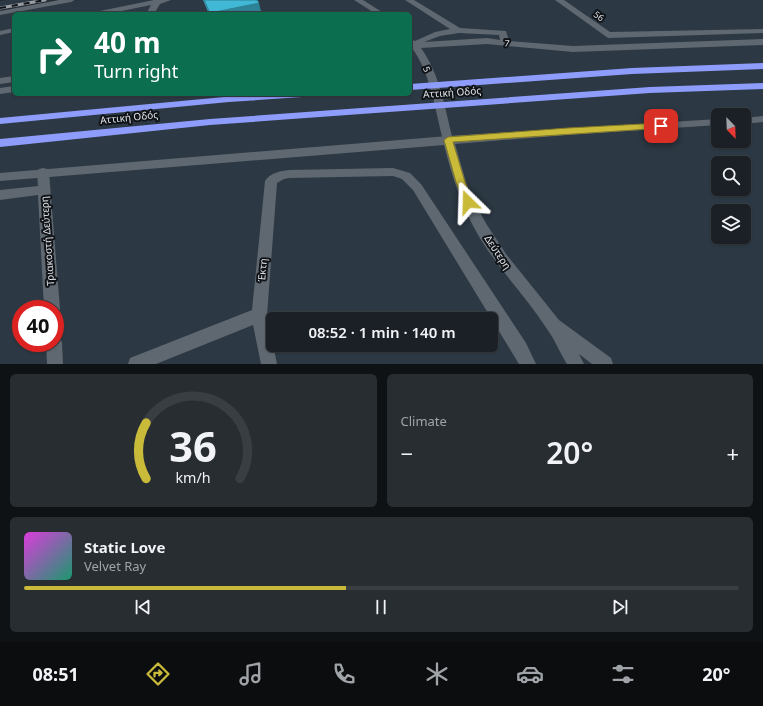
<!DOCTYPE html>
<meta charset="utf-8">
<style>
body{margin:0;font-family:"Noto Sans",sans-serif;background:#282d32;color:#f1f3f6;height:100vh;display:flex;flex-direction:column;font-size:15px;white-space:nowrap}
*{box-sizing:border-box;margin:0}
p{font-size:13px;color:#a0a3a7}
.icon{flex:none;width:22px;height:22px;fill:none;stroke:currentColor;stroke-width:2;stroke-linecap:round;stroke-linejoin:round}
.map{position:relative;height:364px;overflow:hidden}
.side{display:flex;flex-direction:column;gap:10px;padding:10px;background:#0f1215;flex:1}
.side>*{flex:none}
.top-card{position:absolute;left:12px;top:12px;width:400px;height:84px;border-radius:6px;box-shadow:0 1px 3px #0004,0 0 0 1px #393e43;background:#0b6e4f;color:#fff;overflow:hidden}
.needle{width:26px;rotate:157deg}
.fabs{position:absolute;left:711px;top:108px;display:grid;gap:8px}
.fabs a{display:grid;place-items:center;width:40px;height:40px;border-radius:6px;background:#1b2026;box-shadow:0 1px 3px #0004,0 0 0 1px #393e43;font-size:20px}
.speed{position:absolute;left:12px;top:300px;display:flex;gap:8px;font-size:20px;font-weight:700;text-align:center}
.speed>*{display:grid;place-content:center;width:52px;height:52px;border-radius:50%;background:#1b2026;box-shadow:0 1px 3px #0004,0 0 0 1px #393e43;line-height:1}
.speed .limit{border:6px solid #d22;background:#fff;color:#111}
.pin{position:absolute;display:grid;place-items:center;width:34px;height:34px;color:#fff;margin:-17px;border-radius:8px;box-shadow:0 2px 6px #0006}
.me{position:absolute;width:44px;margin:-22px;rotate:338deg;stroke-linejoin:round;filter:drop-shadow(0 0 3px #0008)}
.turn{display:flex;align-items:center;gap:14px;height:84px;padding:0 16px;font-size:18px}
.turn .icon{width:52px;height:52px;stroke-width:2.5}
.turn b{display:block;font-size:28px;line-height:34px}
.big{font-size:30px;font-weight:600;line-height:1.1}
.side .widget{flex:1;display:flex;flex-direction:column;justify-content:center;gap:6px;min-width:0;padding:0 14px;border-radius:6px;background:#282d32}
.side .dial{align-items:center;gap:0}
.dial svg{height:104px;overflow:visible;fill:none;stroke:#393e43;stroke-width:7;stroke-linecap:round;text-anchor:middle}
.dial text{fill:#f1f3f6;stroke:none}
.song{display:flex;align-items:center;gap:12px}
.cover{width:48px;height:48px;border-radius:6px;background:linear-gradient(135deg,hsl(300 70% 55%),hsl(160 70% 35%))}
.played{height:4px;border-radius:2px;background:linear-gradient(90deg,#caba3a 45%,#393e43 45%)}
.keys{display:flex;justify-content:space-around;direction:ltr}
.heat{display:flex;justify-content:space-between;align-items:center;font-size:22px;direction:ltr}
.side .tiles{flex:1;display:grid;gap:10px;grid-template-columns:1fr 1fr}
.widget:last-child{grid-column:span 2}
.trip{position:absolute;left:266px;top:312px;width:232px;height:40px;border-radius:6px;background:#1b2026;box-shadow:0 1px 3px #0004,0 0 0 1px #393e43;font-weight:600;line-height:40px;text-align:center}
.tabs{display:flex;height:64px;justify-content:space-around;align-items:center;background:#0b0d0f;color:#a0a3a7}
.tabs .icon{width:28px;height:28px}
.tabs .active{color:#caba3a}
.tabs b{font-size:18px;color:#f1f3f6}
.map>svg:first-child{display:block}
.built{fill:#2c3843;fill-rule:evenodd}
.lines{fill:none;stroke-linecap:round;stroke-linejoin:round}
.street{fill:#5f6870;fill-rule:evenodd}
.secondary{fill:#5f6870;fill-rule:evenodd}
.highway{fill:#8e9dfc;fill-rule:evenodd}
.rail-casing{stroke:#999ea5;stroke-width:3}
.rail{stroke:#101317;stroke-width:2;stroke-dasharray:6;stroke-linecap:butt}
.wall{fill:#389fb8}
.shaded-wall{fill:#2e8296}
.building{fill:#41b9d6;stroke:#2e8296}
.route{fill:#caba3a;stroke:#837926}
.labels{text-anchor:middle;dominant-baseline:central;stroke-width:4;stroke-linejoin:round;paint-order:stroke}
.far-street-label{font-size:9px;fill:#e0e5ea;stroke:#101317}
.street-label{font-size:10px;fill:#e0e5ea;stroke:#101317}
</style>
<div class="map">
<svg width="763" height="364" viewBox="0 0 763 364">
<rect width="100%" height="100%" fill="#242b33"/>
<path class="built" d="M6 0H52L0 10V1Z
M80 0H763V364H0V14ZM14 14H410V94H14ZM718 115H744V141H718ZM718 163H744V189H718ZM718 211H744V237H718ZM21 309H55V343H21ZM273 319H491V345H273Z"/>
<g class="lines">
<path class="street" d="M59 0H75L71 2 0 15V11Z
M154 0H171L160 4 154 14H146L151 5 107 14H91L95 12Z
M354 0H363L385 14H376Z
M405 0H414L460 28 506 31 509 41 573 46 763 39V45L573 52 487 44 421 48C440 74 445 109 453 140L452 143H444L443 140C435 110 431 74 412 48L410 49V39L415 41 435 32 450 29ZM459 33 499 35 500 40 487 38 424 42 440 36Z
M555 0H564L610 32 763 29V33L608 38Z
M14 28V32L0 35V31Z
M14 76V82L0 84V78Z
M14 86V92L0 94V88Z
M43 168 47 169 49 172 60 309 57 314 55 315V309H44L38 195 0 200V190L38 186 37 172 39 169Z
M393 168 410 173 421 184 526 343 536 364H519L413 190 402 179 393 176 289 178 284 179 277 183 267 315 277 364H261L253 325 156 364H128L130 358 252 310 265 181C270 173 280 171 289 170Z
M55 335 60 337 62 343 63 364H47L46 343H55Z"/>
<path class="secondary" d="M763 116V122L744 124V118Z
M718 119V125L568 135 455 144 466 182 474 202 487 225 506 254 559 320 611 358 613 364H592L579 354 584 364H567C560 353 555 340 547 329 526 296 497 268 477 233 461 205 452 176 444 145L0 181V173L448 136Z"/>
<path class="highway" d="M763 63V69L632 74 410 90V84L632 68Z
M763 83V89L650 93 210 125 0 147V139L210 119 650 87Z
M257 94H307L302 97 229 102 0 124V118Z"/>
<g class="rail-casing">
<path id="rail" d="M0 8 45 0"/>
</g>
<use href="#rail" class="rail"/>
</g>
<path class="wall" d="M203 0H257L261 12 251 14H209Z"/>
<path class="shaded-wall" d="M259 3 261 12 251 14H210V13Z"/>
<path class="building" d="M204 0H257L259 3 210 13Z"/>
<path class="route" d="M661 123 665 126 664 128 453 142 465 182 473 202 472 205H465L456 182 444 140 448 137 568 128Z"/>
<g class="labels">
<g class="far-street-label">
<text transform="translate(599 16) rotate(36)">56</text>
<text transform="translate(507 43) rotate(6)">7</text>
<text transform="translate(427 69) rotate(68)">5</text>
</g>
<g class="street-label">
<text transform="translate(452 92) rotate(-4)">Αττική Οδός</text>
<text transform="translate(129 117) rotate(-6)">Αττική Οδός</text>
<text transform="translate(47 241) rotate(-94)">Τριακοστή Δεύτερη</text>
<text transform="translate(498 252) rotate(56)">Δεύτερη</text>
<text transform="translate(262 270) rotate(-85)">Έκτη</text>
</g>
</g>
</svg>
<div class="fabs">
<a><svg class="needle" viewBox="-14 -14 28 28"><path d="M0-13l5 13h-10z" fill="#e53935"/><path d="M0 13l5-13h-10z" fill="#a0a3a7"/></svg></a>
<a><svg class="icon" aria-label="search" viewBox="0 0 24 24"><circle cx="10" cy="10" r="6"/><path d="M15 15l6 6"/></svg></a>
<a><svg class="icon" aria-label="layers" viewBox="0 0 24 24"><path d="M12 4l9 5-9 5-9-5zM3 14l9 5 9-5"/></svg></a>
</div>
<div class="speed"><div class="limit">40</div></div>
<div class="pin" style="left:661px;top:126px;background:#d93025"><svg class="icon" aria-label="arrive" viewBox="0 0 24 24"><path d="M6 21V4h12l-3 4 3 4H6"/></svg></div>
<svg class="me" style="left:468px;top:202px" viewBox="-20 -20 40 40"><path d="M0-17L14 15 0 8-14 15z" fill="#caba3a" stroke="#fff" stroke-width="4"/></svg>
<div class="trip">08:52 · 1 min · 140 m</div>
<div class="top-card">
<div class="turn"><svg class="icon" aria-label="right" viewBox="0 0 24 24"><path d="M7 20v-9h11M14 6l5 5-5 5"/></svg><div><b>40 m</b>Turn right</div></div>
</div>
</div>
<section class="side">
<div class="tiles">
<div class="widget dial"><svg viewBox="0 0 100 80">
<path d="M14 69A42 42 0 1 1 86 69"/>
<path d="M14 69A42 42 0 0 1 14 26" stroke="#caba3a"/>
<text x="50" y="56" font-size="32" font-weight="700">36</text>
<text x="50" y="72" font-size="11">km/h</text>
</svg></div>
<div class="widget"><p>Climate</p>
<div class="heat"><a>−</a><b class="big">20°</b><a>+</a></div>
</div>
<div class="widget">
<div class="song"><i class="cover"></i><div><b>Static Love</b><p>Velvet Ray</p></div></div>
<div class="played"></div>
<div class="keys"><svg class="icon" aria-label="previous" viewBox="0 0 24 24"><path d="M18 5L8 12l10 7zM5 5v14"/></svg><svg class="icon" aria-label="pause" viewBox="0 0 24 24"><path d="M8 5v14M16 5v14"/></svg><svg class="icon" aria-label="next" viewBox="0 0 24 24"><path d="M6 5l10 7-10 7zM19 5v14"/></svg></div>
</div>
</div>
</section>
<nav class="tabs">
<b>08:51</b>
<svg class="icon active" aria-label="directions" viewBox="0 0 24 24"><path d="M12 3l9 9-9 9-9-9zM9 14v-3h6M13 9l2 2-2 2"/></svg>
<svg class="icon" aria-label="music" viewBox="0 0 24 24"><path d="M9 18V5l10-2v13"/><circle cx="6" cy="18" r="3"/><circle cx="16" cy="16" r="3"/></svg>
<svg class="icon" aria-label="phone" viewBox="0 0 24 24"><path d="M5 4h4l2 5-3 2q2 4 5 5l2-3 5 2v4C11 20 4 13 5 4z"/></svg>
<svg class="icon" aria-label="climate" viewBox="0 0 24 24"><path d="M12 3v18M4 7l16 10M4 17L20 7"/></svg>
<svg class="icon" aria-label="car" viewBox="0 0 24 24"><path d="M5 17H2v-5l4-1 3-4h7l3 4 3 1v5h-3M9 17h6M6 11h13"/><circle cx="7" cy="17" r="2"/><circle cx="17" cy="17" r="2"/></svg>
<svg class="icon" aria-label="filters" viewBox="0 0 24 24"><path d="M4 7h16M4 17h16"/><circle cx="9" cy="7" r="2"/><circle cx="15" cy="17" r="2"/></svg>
<b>20°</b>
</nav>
